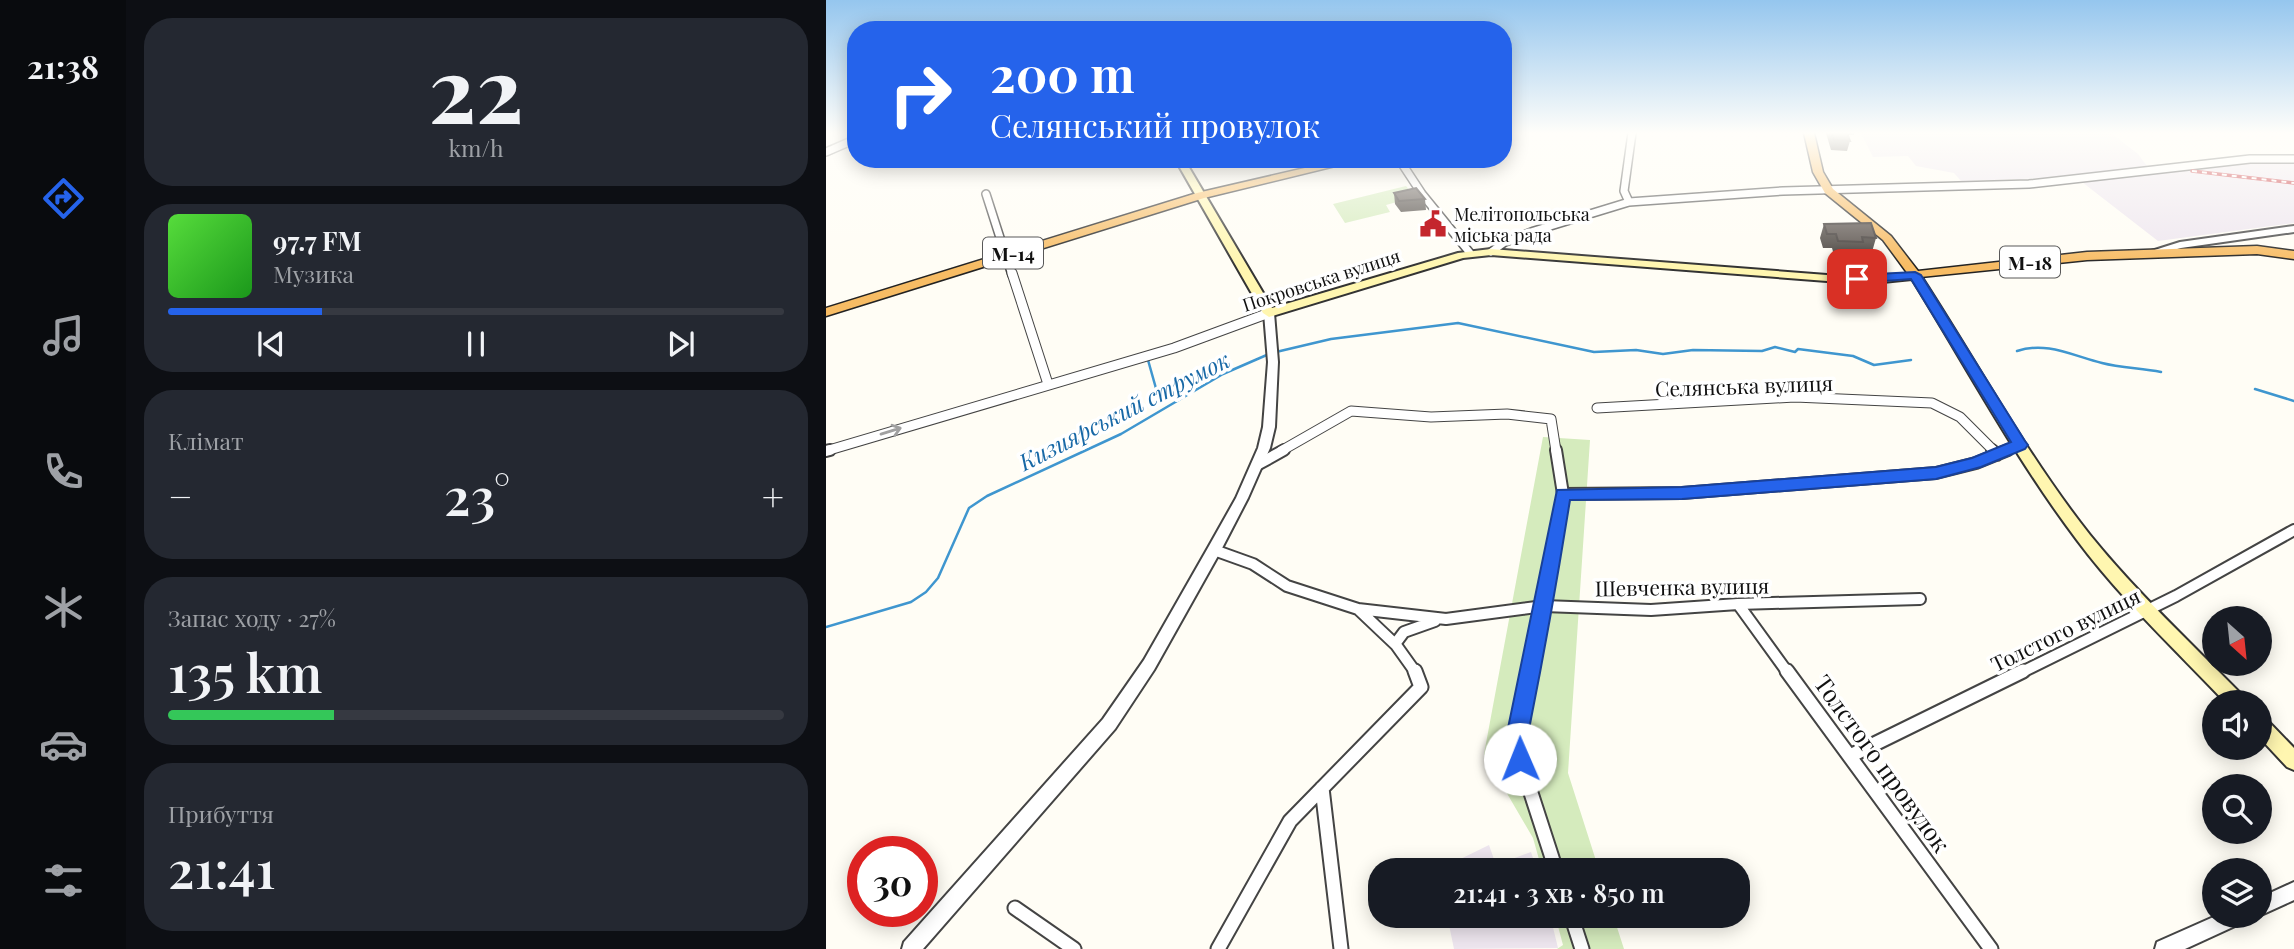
<!DOCTYPE html>
<html lang="uk">
<meta charset="utf-8">
<style>
body{margin:0;font-family:"Playfair Display",serif;background:#242831;color:#f1f3f6;height:100vh;display:flex;flex-direction:column;font-size:26px;white-space:nowrap}
*{box-sizing:border-box;margin:0}
p{font-size:23px;color:#9ea1a6}
.icon{flex:none;width:38px;height:38px;fill:none;stroke:currentColor;stroke-width:2;stroke-linecap:round;stroke-linejoin:round}
.map{position:relative;flex:1;overflow:hidden}
.details{display:flex;flex-direction:column;gap:18px;padding:18px;background:#0d0f14;width:700px}
.details>*{flex:none}
.guide{position:absolute;left:21px;top:21px;width:665px;height:147px;border-radius:28px;box-shadow:0 4px 18px #0003;background:#2563eb;color:#fff;overflow:hidden}
.needle{width:46px;rotate:153deg}
.buttons{position:absolute;left:1376px;top:606px;display:grid;gap:14px}
.buttons a{display:grid;place-items:center;width:70px;height:70px;border-radius:50%;background:#171b24;box-shadow:0 4px 18px #0003;font-size:35px}
.speed{position:absolute;left:21px;top:836px;display:flex;gap:14px;font-size:35px;font-weight:700;text-align:center}
.speed>*{display:grid;place-content:center;width:91px;height:91px;border-radius:50%;background:#171b24;box-shadow:0 4px 18px #0003;line-height:1}
.speed .limit{border:10px solid #d22;background:#fff;color:#111}
.pin{position:absolute;display:grid;place-items:center;width:60px;height:60px;color:#fff;margin:-30px;border-radius:14px;box-shadow:0 4px 10px #0006}
.me{position:absolute;width:77px;margin:-38px;rotate:359deg;stroke-linejoin:round;filter:drop-shadow(0 0 5px #0008)}
.turn{display:flex;align-items:center;gap:24px;height:147px;padding:0 28px;font-size:32px}
.turn .icon{width:91px;height:91px;stroke-width:2.5}
.turn b{display:block;font-size:49px;line-height:60px}
.big{font-size:52px;font-weight:600;line-height:1.1}
.details .widget{flex:1;display:flex;flex-direction:column;justify-content:center;gap:10px;min-width:0;padding:0 24px;border-radius:28px;background:#242831}
.details .dial{align-items:center;gap:0}
.dial b{font-size:91px;line-height:1}
.song{display:flex;align-items:center;gap:21px}
.cover{width:84px;height:84px;border-radius:10px;background:linear-gradient(135deg,hsl(110 70% 55%),hsl(120 70% 35%))}
.played{height:7px;border-radius:4px;background:linear-gradient(90deg,#2563eb 25%,#363941 25%)}
.keys{display:flex;justify-content:space-around;direction:ltr}
.heat{display:flex;justify-content:space-between;align-items:center;font-size:38px;direction:ltr}
.charge{height:10px;border-radius:5px;background:linear-gradient(90deg,#34c759 27%,#363941 0)}
.trip{position:absolute;left:542px;top:858px;width:382px;height:70px;border-radius:28px;background:#171b24;box-shadow:0 4px 18px #0003;font-weight:600;line-height:70px;text-align:center}
main{display:flex;flex:1;min-height:0}
.tabs{display:flex;flex-direction:column;width:126px;justify-content:space-around;align-items:center;background:#090b0e;color:#9ea1a6}
.tabs .icon{width:49px;height:49px}
.tabs .current{color:#2563eb}
.tabs b{font-size:32px;color:#f1f3f6}
.map>svg:first-child{display:block}
.industrial{fill:#eee6ef}
.green{fill:#d5ebbd}
.lines{fill:none;stroke-linecap:round;stroke-linejoin:round}
.stream{stroke:#3f96cf;stroke-width:2.5}
.minor-far3-casing{stroke:#444;stroke-width:10}
.minor-far2-casing{stroke:#444;stroke-width:11}
.minor-far1-casing{stroke:#444;stroke-width:14}
.minor-casing{stroke:#444;stroke-width:17}
.tertiary-casing{stroke:#444;stroke-width:4}
.secondary-casing{stroke:#333;stroke-width:4}
.trunk-casing{stroke:#222;stroke-width:3}
.minor-far3{stroke:#fff;stroke-width:7}
.minor-far2{stroke:#fff;stroke-width:9}
.minor-far1{stroke:#fff;stroke-width:10}
.minor{stroke:#fff;stroke-width:13}
.tertiary{fill:#fff;fill-rule:evenodd}
.secondary{fill:#fff6b0;fill-rule:evenodd}
.trunk{fill:#f7bc64;fill-rule:evenodd}
.rail-casing{stroke:#c4262e;stroke-width:3.5}
.rail{stroke:#fff;stroke-width:2;stroke-dasharray:5;stroke-linecap:butt}
.wall{fill:#4d4742}
.building{fill:#5a524d;stroke:#3f3936;stroke-width:2}
.oneway{stroke:#a0a0a0}
.route{fill:#2563eb;stroke:#184099;stroke-width:2}
.labels{text-anchor:middle;dominant-baseline:central;stroke-width:7;stroke-linejoin:round;paint-order:stroke}
.far-poi-label{font-size:18px;fill:#111;stroke:#fff;text-anchor:start}
.far-street-label{font-size:18px;fill:#111;stroke:#fff}
.shield{fill:#fff;stroke:#585858;stroke-width:2}
.shield-label{font-size:19px;font-weight:bold;fill:#111}
.street-label{font-size:21px;fill:#111;stroke:#fff}
.water-label{font-size:23px;font-style:italic;fill:#1768a6;stroke:#fff}
.near-street-label{font-size:24px;fill:#111;stroke:#fff}
</style>
<main>
<nav class="tabs">
<b>21:38</b>
<svg class="icon current" aria-label="directions" viewBox="0 0 24 24"><path d="M12 3l9 9-9 9-9-9zM9 14v-3h6M13 9l2 2-2 2"/></svg>
<svg class="icon" aria-label="music" viewBox="0 0 24 24"><path d="M9 18V5l10-2v13"/><circle cx="6" cy="18" r="3"/><circle cx="16" cy="16" r="3"/></svg>
<svg class="icon" aria-label="phone" viewBox="0 0 24 24"><path d="M5 4h4l2 5-3 2q2 4 5 5l2-3 5 2v4C11 20 4 13 5 4z"/></svg>
<svg class="icon" aria-label="climate" viewBox="0 0 24 24"><path d="M12 3v18M4 7l16 10M4 17L20 7"/></svg>
<svg class="icon" aria-label="car" viewBox="0 0 24 24"><path d="M5 17H2v-5l4-1 3-4h7l3 4 3 1v5h-3M9 17h6M6 11h13"/><circle cx="7" cy="17" r="2"/><circle cx="17" cy="17" r="2"/></svg>
<svg class="icon" aria-label="filters" viewBox="0 0 24 24"><path d="M4 7h16M4 17h16"/><circle cx="9" cy="7" r="2"/><circle cx="15" cy="17" r="2"/></svg>
</nav>
<section class="details">
<div class="widget dial"><b>22</b><p>km/h</p></div>
<div class="widget">
<div class="song"><i class="cover"></i><div><b>97.7 FM</b><p>Музика</p></div></div>
<div class="played"></div>
<div class="keys"><svg class="icon" aria-label="previous" viewBox="0 0 24 24"><path d="M18 5L8 12l10 7zM5 5v14"/></svg><svg class="icon" aria-label="pause" viewBox="0 0 24 24"><path d="M8 5v14M16 5v14"/></svg><svg class="icon" aria-label="next" viewBox="0 0 24 24"><path d="M6 5l10 7-10 7zM19 5v14"/></svg></div>
</div>
<div class="widget"><p>Клімат</p>
<div class="heat"><a>−</a><b class="big">23°</b><a>+</a></div>
</div>
<div class="widget"><p>Запас ходу · 27%</p><b class="big">135 km</b><div class="charge"></div></div>
<div class="widget"><p>Прибуття</p><b class="big">21:41</b></div>
</section>
<div class="map">
<svg width="1468" height="949" viewBox="0 0 1468 949">
<rect width="100%" height="100%" fill="#fffdf5"/>
<path class="industrial" d="M1035 133H1285L1312 154 1321 166 1221 178 1135 181 1128 173 1090 166 1082 156 1047 157Z
M1408 163 1468 164V223L1332 241 1256 182Z
M663 845 670 865 705 852 711 870H612Z
M621 915H724L732 948 628 949Z"/>
<path class="green" d="M580 186 589 197 560 205 564 212 519 223 507 204Z
M717 437 764 440 742 773 773 870H716L707 838 658 754Z
M729 915H787L798 949H731L737 945Z"/>
<g class="lines">
<path class="stream" d="M1191 351C1221 341 1247 356 1276 363 1295 368 1315 368 1335 372
M450 352 505 339 632 323 768 352 810 350 837 354 867 350 936 351 949 347 969 352 972 349 1027 356 1048 365 1085 360
M322 360 331 392
M1429 389 1468 401
M0 627 85 602 100 592 112 578 143 508 161 496 295 434 397 374 443 354"/>
<g class="minor-far3-casing">
<path id="minor-far3" d="M0 152 30 139
M573 159 596 194 644 253
M160 194 186 275
M803 202 798 191 806 133
M665 252 679 242 708 231 803 202 957 191 1203 184 1424 159H1468"/>
</g>
<g class="minor-far2-casing">
<path id="minor-far2" d="M186 273 222 384
M771 408 969 397 1106 403 1134 417 1168 451
M0 451 348 348 443 313
M455 451 525 411 605 417 681 414 725 419 730 451
M1178 451 1194 445"/>
</g>
<g class="minor-far1-casing">
<path id="minor-far1" d="M1166 450 1171 455
M0 451 4 450
M431 465 458 450
M737 494 856 493 1110 473 1150 463 1182 450
M388 550 427 564 461 586 532 609 620 619 718 606 825 610 912 604 1094 599
M912 604 962 673
M532 609 570 645 590 673
M569 644 578 632 609 621
M704 673 737 494 730 450
M1194 673 1350 596 1468 530"/>
</g>
<g class="minor-casing">
<path id="minor" d="M704 671 691 734 694 759 730 870
M961 671 1165 949
M1024 756 1197 671
M496 788 515 949
M189 908 248 949
M745 915 756 949
M392 949 464 821 595 687 589 671"/>
</g>
<g class="tertiary-casing">
<path id="tertiary" d="M1468 226V232L1355 248 1321 257 1316 254 1354 242Z
M443 310 448 313 452 362 449 427 444 448 422 498 393 554 328 670 289 729 97 949H76L78 942 277 719 318 660 383 546 410 498 432 448 437 427 442 362 438 313Z
M1468 882V900L1433 916 1431 915H1433V898Z
M1392 915H1423L1420 921 1359 949H1329L1331 942Z"/>
</g>
<g class="secondary-casing">
<path id="secondary" d="M349 159H358L446 308 632 253 665 249 1014 276 1047 277 1093 273C1150 360 1199 453 1264 535 1311 593 1365 643 1417 696L1420 702H1399C1349 649 1295 599 1251 540 1189 458 1140 366 1086 279L1047 283 1014 282 665 255 637 258 443 317 437 313Z
M1433 716 1439 718 1468 748V770L1461 767 1433 737Z"/>
</g>
<g class="trunk-casing">
<path id="trunk" d="M978 133H988L997 172 1007 189 1065 236 1092 271 1261 252 1431 246 1468 251V259L1431 254 1261 260 1085 278 1057 240 999 193 987 172Z
M518 159H538L378 198 0 316V308L371 193Z"/>
</g>
<use href="#minor-far3" class="minor-far3"/>
<use href="#minor-far2" class="minor-far2"/>
<use href="#minor-far1" class="minor-far1"/>
<use href="#minor" class="minor"/>
<use href="#tertiary" class="tertiary"/>
<use href="#secondary" class="secondary"/>
<use href="#trunk" class="trunk"/>
<g class="rail-casing">
<path id="rail" d="M1366 171 1468 183"/>
</g>
<use href="#rail" class="rail"/>
</g>
<path class="wall" d="M1000 133H1028V135H1022L1024 141 1021 151 1005 150Z
M568 193 599 199 600 210 575 212 569 204Z
M998 224 1050 238 1046 252H1034L1033 256 1008 255 1006 248H997L994 238Z"/>
<path class="building" d="M1005 133H1021L1024 141 1008 140Z
M590 188 599 199 573 201 568 193Z
M1045 223 1050 238 1036 237 1037 242 1012 241 1010 234H1001L998 224Z"/>
<defs><path id="oneway-shaft" d="M-6 0H5M1.5-3L5.5 0L1.5 3" fill="none" stroke-width="1.6" stroke-linecap="round" stroke-linejoin="round" transform="scale(1.75)"/></defs>
<use class="oneway" href="#oneway-shaft" transform="translate(65 431) rotate(-17)"/>
<linearGradient id="sky" x2="0" y2="1"><stop stop-color="#95c6ee"/><stop offset="0.5" stop-color="#fffefa"/><stop offset="1" stop-color="#fffefa" stop-opacity="0"/></linearGradient>
<rect width="1468" height="266" fill="url(#sky)"/>
<path class="route" d="M1089 272 1095 275 1199 441 1202 445 1199 449 1155 467 1110 479 856 499 744 500C732 575 719 649 704 724 701 738 707 753 702 766L694 769 687 766 681 733 731 490 856 487 1110 467 1146 458 1185 442 1085 279 1031 283 1024 279 1031 275Z"/>
<defs>
<g id="civic-bare" transform="scale(2.1)"><path d="M-.6-6.5H3V-4.5H.6V-3L4-1V1h2V6H-6V1h2V-1L-.6-3ZM-1.2 2.5V6h2.4V2.5Z" fill="#c4262e" stroke="#fff" stroke-width="2.5" paint-order="stroke"/></g>
</defs>
<g fill-rule="evenodd">
<use href="#civic-bare" x="607" y="224"/>
</g>
<g class="labels">
<g class="far-poi-label">
<text x="628" y="214">Мелітопольська<tspan x="628" dy="21">міська рада</tspan></text>
</g>
<g class="far-street-label">
<text transform="translate(495 280) rotate(-18)">Покровська вулиця</text>
</g>
<g class="shield">
<rect x="157" y="237.5" width="60" height="31" rx="5"/>
<rect x="1174" y="246.5" width="60" height="31" rx="5"/>
</g>
<g class="shield-label">
<text x="187" y="253">М-14</text>
<text x="1204" y="262">М-18</text>
</g>
<g class="street-label">
<text transform="translate(918 385) rotate(-2)">Селянська вулиця</text>
<text transform="translate(856 586) rotate(-1)">Шевченка вулиця</text>
<text transform="translate(1239 629) rotate(-26)">Толстого вулиця</text>
</g>
<g class="water-label">
<text transform="translate(298 410) rotate(-27)">Кизиярський струмок</text>
</g>
<g class="near-street-label">
<text transform="translate(1057 763) rotate(54)">Толстого провулок</text>
</g>
</g>
</svg>
<div class="buttons">
<a><svg class="needle" viewBox="-14 -14 28 28"><path d="M0-13l5 13h-10z" fill="#e53935"/><path d="M0 13l5-13h-10z" fill="#9ea1a6"/></svg></a>
<a><svg class="icon" aria-label="sound" viewBox="0 0 24 24"><path d="M4 9h4l5-4v14l-5-4H4zM17 9q2 3 0 6"/></svg></a>
<a><svg class="icon" aria-label="search" viewBox="0 0 24 24"><circle cx="10" cy="10" r="6"/><path d="M15 15l6 6"/></svg></a>
<a><svg class="icon" aria-label="layers" viewBox="0 0 24 24"><path d="M12 4l9 5-9 5-9-5zM3 14l9 5 9-5"/></svg></a>
</div>
<div class="speed"><div class="limit">30</div></div>
<div class="pin" style="left:1031px;top:279px;background:#d93025"><svg class="icon" aria-label="arrive" viewBox="0 0 24 24"><path d="M6 21V4h12l-3 4 3 4H6"/></svg></div>
<svg class="me" style="left:694px;top:759px" viewBox="-20 -20 40 40"><circle r="19" fill="#fff"/><path d="M0-13L10 11 0 6-10 11z" fill="#2563eb"/></svg>
<div class="trip">21:41 · 3 хв · 850 m</div>
<div class="guide">
<div class="turn"><svg class="icon" aria-label="right" viewBox="0 0 24 24"><path d="M7 20v-9h11M14 6l5 5-5 5"/></svg><div><b>200 m</b>Селянський провулок</div></div>
</div>
</div>
</main>
